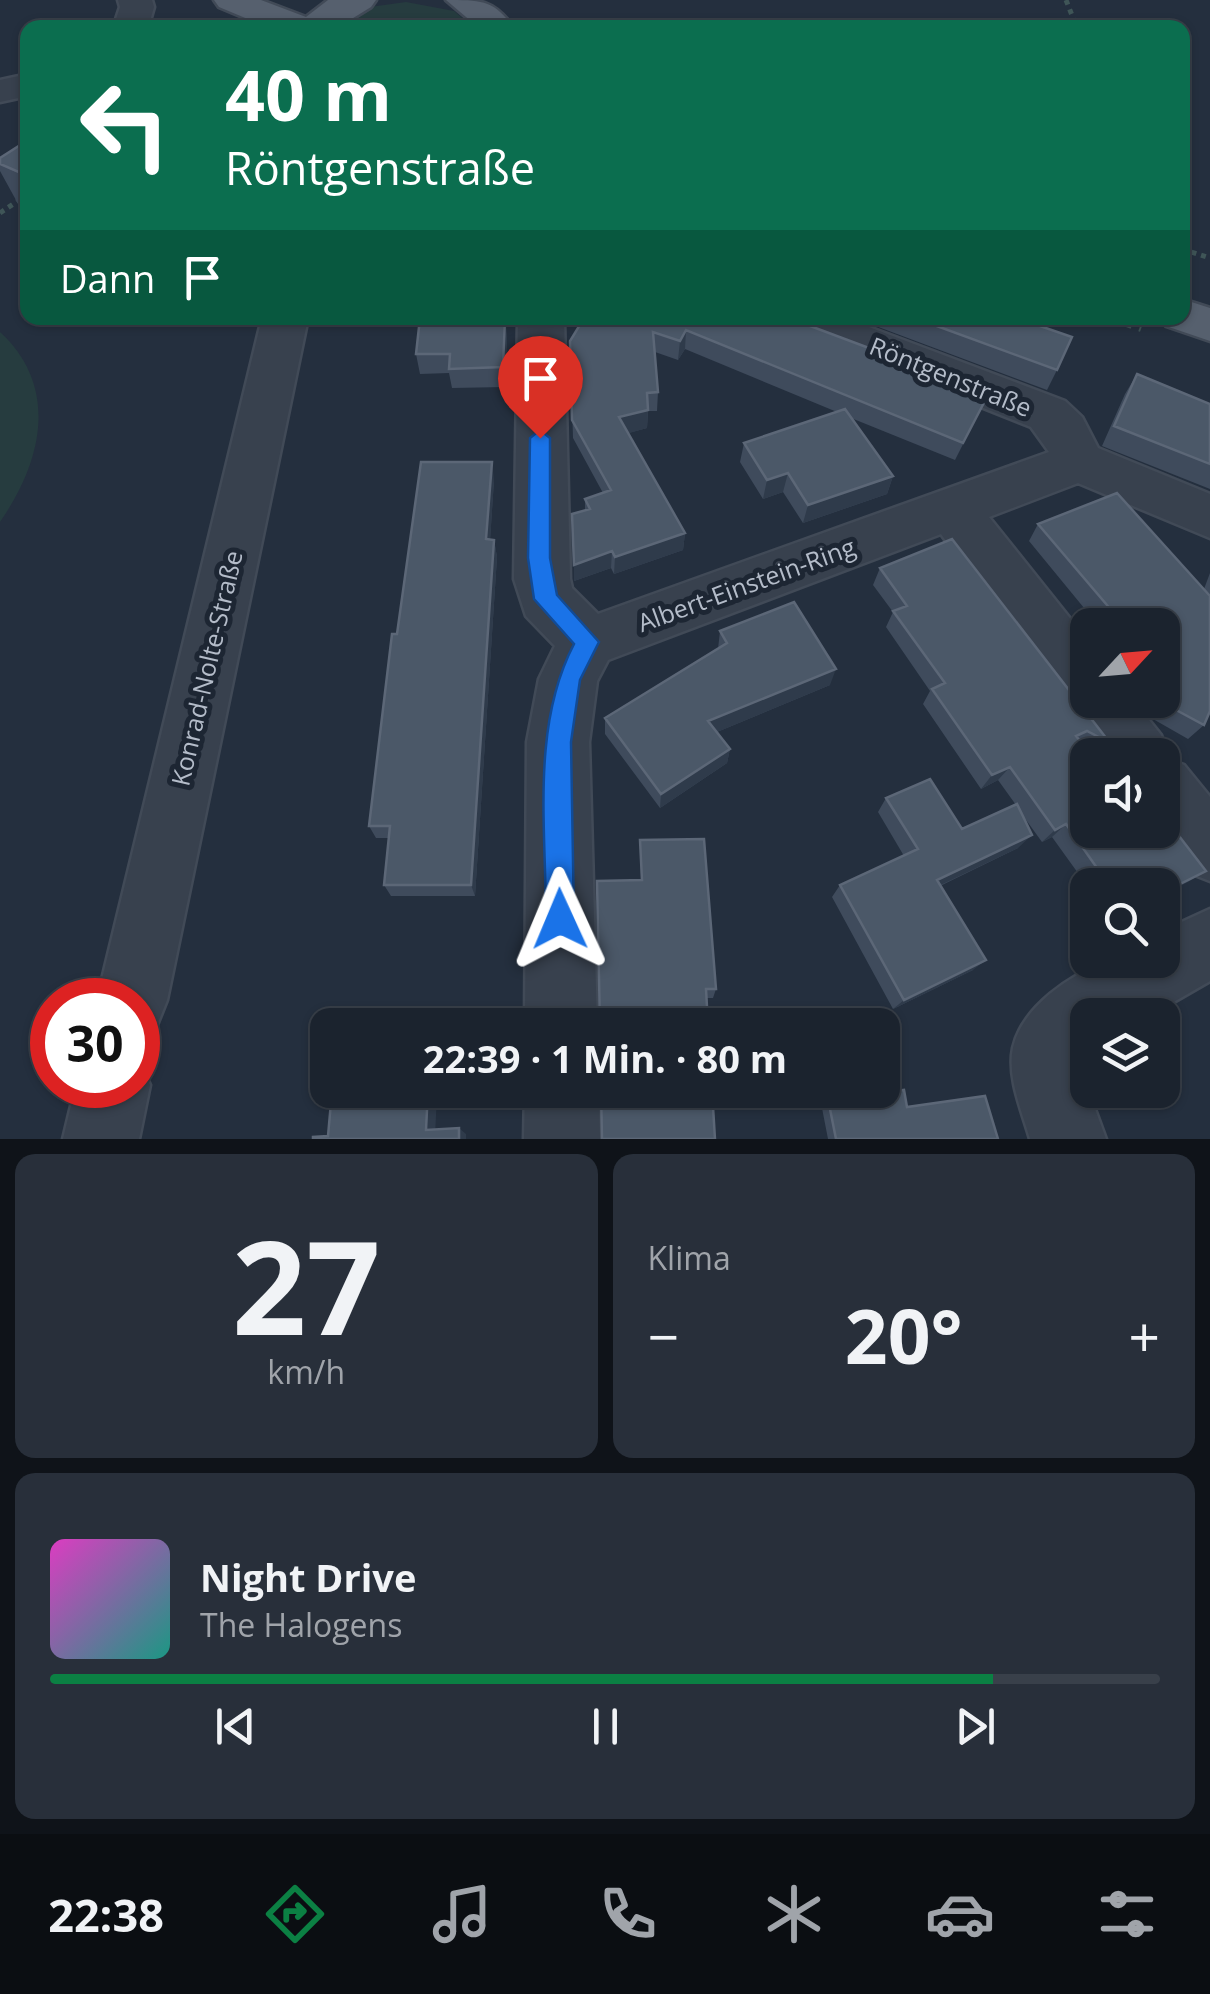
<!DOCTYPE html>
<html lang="de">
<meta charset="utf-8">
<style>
body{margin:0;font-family:"Open Sans",sans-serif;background:#282f3a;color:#f1f3f6;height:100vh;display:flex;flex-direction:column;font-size:38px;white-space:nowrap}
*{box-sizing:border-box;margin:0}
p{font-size:32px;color:#a0a4aa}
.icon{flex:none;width:55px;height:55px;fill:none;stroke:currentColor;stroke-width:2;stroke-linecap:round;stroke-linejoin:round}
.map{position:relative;height:1139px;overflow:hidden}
.panel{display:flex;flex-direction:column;gap:15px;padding:15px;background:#0f1319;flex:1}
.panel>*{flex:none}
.banner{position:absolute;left:20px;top:20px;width:1170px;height:305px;border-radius:20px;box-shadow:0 2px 8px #0004,0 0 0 2px #39404a;background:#0b6e4f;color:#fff;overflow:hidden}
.needle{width:65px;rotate:64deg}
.fabs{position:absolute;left:1070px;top:608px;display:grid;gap:20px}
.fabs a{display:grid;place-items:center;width:110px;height:110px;border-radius:20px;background:#1b232e;box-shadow:0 2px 8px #0004,0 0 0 2px #39404a;font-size:50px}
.speed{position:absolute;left:30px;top:978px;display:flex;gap:20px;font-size:50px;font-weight:700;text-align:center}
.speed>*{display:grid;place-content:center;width:130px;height:130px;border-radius:50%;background:#1b232e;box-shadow:0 2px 8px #0004,0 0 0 2px #39404a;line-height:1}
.speed .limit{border:15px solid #d22;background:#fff;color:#111}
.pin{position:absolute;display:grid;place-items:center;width:85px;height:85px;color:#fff;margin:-102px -42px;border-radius:50% 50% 50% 0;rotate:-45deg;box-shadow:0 0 10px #0007}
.pin .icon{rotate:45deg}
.me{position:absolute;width:110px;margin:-55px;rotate:359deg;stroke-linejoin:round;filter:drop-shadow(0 0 8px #0008)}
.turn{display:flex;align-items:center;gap:35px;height:210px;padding:0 40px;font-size:45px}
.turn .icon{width:130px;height:130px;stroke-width:2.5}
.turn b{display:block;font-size:70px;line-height:85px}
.then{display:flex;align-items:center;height:95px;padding:0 40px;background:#0003;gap:20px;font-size:38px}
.big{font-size:75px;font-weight:700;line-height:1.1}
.panel .card{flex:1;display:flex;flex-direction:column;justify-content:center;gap:15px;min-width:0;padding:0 35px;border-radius:20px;background:#282f3a}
.panel .dial{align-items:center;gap:0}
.dial b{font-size:130px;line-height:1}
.song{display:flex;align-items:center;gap:30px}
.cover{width:120px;height:120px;border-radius:15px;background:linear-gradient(135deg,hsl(310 70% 55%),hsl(170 70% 35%))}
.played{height:10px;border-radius:5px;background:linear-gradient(90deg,#0b8043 85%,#39404a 85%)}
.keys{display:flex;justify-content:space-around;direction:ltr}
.heat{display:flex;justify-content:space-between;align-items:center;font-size:55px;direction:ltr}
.panel .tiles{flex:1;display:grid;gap:15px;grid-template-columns:1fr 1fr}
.card:last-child{grid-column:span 2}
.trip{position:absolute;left:310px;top:1008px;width:590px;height:100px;border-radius:20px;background:#1b232e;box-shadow:0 2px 8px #0004,0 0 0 2px #39404a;font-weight:700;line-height:100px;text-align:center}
.menu{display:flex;height:160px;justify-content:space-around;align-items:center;background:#0b0e12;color:#a0a4aa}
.menu .icon{width:70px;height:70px}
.menu .active{color:#0b8043}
.menu b{font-size:45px;color:#f1f3f6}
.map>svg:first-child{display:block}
.green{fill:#263c3f}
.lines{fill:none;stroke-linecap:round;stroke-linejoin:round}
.minor-casing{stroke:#414a57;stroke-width:5}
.major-casing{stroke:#414a57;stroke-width:5}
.path-far1{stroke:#3f5557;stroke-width:5;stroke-dasharray:5 5;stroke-linecap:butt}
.path{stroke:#3f5557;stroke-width:6;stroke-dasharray:8 8;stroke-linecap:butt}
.minor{fill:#38414e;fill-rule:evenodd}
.major{fill:#56606e;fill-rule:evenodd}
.wall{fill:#3f4b5c}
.shaded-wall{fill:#2f3b4b}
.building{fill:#4b5868;stroke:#5c6777;stroke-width:2.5}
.route{fill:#1a73e8;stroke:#114b97;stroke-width:2.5}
.labels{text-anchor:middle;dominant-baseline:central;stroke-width:10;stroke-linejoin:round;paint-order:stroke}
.street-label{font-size:25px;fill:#b4bcc9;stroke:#1d2633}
</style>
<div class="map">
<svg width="1210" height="1139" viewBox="0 0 1210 1139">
<rect width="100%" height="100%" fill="#242f3e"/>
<path class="green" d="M406 2 454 11 473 27 333 28 370 7Z
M0 332C60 387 42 462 0 522Z"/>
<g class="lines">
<g class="minor-casing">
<path id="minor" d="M118 0H152L154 7 148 28H113L120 7Z
M28 74V96L0 102V80Z
M262 318H308L167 1000 157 1025 138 1033V1000H97Z
M518 318H564L570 579 572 588 598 614 1049 452 1031 427 785 329 778 318H845L1065 401 1082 417 1098 448 1210 494V538L1078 483 989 517 1088 641V700H1133L1161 735 1168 759 1184 765 1210 797V881L1187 872 1157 830H1162V755H1102L941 534 608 660 597 681 589 742 597 1025H525L527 742 539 679 555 646 526 616 514 579Z
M1210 909V981L1151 1015H1088V1090L1106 1139H1030C1022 1111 1007 1077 1013 1048 1022 1007 1071 974 1108 961 1123 956 1146 960 1162 960V931Z
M138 1058 150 1085 139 1139H63L76 1085H138Z
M525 1090H599L600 1139H524Z"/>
</g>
<g class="major-casing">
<path id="major" d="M214 0H261L306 17 328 0H376L371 7 337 28H269L219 7Z
M446 0C482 0 494 0 514 28H479Z
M1182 299 1210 308V341L1166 326 1161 318H1182Z"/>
</g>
<path class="path-far1" d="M1066 0 1077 28
M0 213 28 194
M1182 249 1210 258"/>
<path class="path" d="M1109 318 1141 329"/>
<use href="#minor" class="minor"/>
<use href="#major" class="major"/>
</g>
<path class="wall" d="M28 140V213L22 211 0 171V158Z
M789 318 989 393 955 460 851 418 893 476 887 494 803 523 783 492 763 499 740 462 744 443 837 412 685 349 678 360 655 352 658 392 657 411H648L647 428 628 433 685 533 683 550 614 574 611 568 574 581 585 510V499L603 493 573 438 570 341Z
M866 318H1017L1057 370 1047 390 865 322Z
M507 334 505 387 452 388 449 373 420 374 416 354Z
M1137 374 1210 404V489L1102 446 1125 394Z
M494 480 490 540H494L497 557 475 896H391L384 885 389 838H376L369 826Z
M1038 524 1204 589 1210 573V711L1204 725 1188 739 1153 719 1138 700H1162V625H1098L1029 541Z
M880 568 1110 743 1099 755 1090 754 1088 830 1206 871 1162 895V885H1088V887L1052 837 1042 842 1021 813 1018 848 940 886 973 970 893 1009 832 897 840 885 904 856 878 812 886 798 962 829 1016 805 998 780 981 789 923 704 930 691 886 627 893 612 873 585Z
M720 631 830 685 717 732 730 749 727 763 660 808 605 734V718L718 649Z
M640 840 716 989 713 998H706L641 880Z
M828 1099 907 1107 998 1139H828L821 1103Z"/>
<path class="shaded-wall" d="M505 318 507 334 505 387 503 367Z
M686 330 685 349 678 360 680 341Z
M648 410 647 428 619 436V417Z
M492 462 494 480 489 557 486 539Z
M788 473 783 492 763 499 767 480Z
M893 476 887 494 803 523 808 505Z
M685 533 683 550 614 574 615 557Z
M494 540 497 557 475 896 471 885Z
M612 551 611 568 574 581V565Z
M836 669 830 685 705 737 708 721Z
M730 749 727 763 660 808 661 794Z
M1010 767 998 780 981 789 992 775Z
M1066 824 1052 837 1042 842 1055 830Z
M1032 835 1018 848 926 892 937 880Z
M1206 871 1188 882 1162 895V893Z
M986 960 973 970 893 1009 904 1000Z
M428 1090H432L437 1095 435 1136 426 1130Z
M459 1128 466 1134V1139H459Z"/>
<path class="building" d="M28 140V176L0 164V158Z
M420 318H505L503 367 449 369 450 354H416Z
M584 318H789L989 393 963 443 686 330 680 341 653 332 658 392 647 393 648 410 619 417 685 533 615 557 612 551 574 565 572 514 590 509 585 499 611 490 572 420 570 341Z
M915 318H1017L1072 337 1057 370Z
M1137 374 1210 404V464L1114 426Z
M845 409 893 476 808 505 788 473 767 480 744 443Z
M421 462H492L486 539 494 540 471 885H384L390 826H369L392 634H397Z
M1117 493 1210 596V711L1204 725 1167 705 1162 699V625H1124L1038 524Z
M952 539 1110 743 1087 731 1076 736 1091 755H1088V830H1162V814L1206 871 1162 893V885H1109L1066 824 1055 830 1010 767 992 775 932 689 945 683 893 611 907 606 880 568Z
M794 602 836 669 708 721 730 749 661 794 605 718 727 643 720 631Z
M930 779 962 829 1017 804 1032 835 937 880 986 960 904 1000 840 885 918 849 886 798Z
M704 839 716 989H706L708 1025H600L597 881 642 880 640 840Z
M360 1090H428L426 1130 459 1128V1139H313V1137L328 1136 332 1091Z
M601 1090H712L715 1139H602Z
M904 1090 907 1107 985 1096 998 1139H836L828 1099Z"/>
<path class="route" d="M540 430 550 438V558L557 595 599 642 580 680 571 742 574 919 570 929 560 933 550 929 546 919C546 828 531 726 574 644L534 599 528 558 530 438Z"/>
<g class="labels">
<g class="street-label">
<text transform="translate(951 376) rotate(22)">Röntgenstraße</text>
<text transform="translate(746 584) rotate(-20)">Albert-Einstein-Ring</text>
<text transform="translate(206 668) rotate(-77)">Konrad-Nolte-Straße</text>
</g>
</g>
</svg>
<div class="fabs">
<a><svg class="needle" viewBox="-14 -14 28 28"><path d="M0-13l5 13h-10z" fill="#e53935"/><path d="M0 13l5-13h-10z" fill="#a0a4aa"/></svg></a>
<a><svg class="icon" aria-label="sound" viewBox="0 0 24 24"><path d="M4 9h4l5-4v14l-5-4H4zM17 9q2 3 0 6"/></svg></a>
<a><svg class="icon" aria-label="search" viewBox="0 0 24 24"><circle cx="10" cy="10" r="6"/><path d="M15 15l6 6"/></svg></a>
<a><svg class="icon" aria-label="layers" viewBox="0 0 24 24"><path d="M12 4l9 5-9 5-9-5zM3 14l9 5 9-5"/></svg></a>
</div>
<div class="speed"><div class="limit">30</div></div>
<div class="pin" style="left:540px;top:438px;background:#d93025"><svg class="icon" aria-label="arrive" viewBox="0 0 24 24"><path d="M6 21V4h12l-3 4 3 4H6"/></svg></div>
<svg class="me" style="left:560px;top:919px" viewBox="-20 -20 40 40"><path d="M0-17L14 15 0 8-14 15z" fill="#1a73e8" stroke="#fff" stroke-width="4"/></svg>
<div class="trip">22:39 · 1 Min. · 80 m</div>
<div class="banner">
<div class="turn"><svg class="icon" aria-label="left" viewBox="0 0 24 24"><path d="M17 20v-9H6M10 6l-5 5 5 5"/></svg><div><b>40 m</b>Röntgenstraße</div></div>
<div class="then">Dann<svg class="icon" aria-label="arrive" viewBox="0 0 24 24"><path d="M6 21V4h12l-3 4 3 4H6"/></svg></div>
</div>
</div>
<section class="panel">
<div class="tiles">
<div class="card dial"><b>27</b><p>km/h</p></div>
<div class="card"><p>Klima</p>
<div class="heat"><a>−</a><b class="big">20°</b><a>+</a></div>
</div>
<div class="card">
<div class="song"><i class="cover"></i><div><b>Night Drive</b><p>The Halogens</p></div></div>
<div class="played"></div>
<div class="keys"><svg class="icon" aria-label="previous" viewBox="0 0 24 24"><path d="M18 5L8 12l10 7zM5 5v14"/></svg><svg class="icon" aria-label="pause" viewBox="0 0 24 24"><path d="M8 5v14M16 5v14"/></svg><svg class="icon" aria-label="next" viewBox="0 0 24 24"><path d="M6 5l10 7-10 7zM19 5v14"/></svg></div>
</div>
</div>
</section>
<nav class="menu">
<b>22:38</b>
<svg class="icon active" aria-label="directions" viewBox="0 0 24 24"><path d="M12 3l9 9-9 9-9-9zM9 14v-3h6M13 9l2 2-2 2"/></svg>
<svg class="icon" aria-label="music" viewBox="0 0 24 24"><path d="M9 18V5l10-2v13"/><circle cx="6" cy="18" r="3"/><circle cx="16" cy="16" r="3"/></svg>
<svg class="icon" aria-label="phone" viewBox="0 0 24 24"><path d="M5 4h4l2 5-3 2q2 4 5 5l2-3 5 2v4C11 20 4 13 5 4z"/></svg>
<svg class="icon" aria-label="climate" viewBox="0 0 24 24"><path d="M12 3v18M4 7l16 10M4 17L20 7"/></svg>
<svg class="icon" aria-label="car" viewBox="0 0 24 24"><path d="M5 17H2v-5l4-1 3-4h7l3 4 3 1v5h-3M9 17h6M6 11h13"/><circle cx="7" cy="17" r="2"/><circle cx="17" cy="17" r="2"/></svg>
<svg class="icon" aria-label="filters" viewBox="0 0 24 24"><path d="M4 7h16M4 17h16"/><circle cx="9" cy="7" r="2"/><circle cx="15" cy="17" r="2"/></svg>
</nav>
